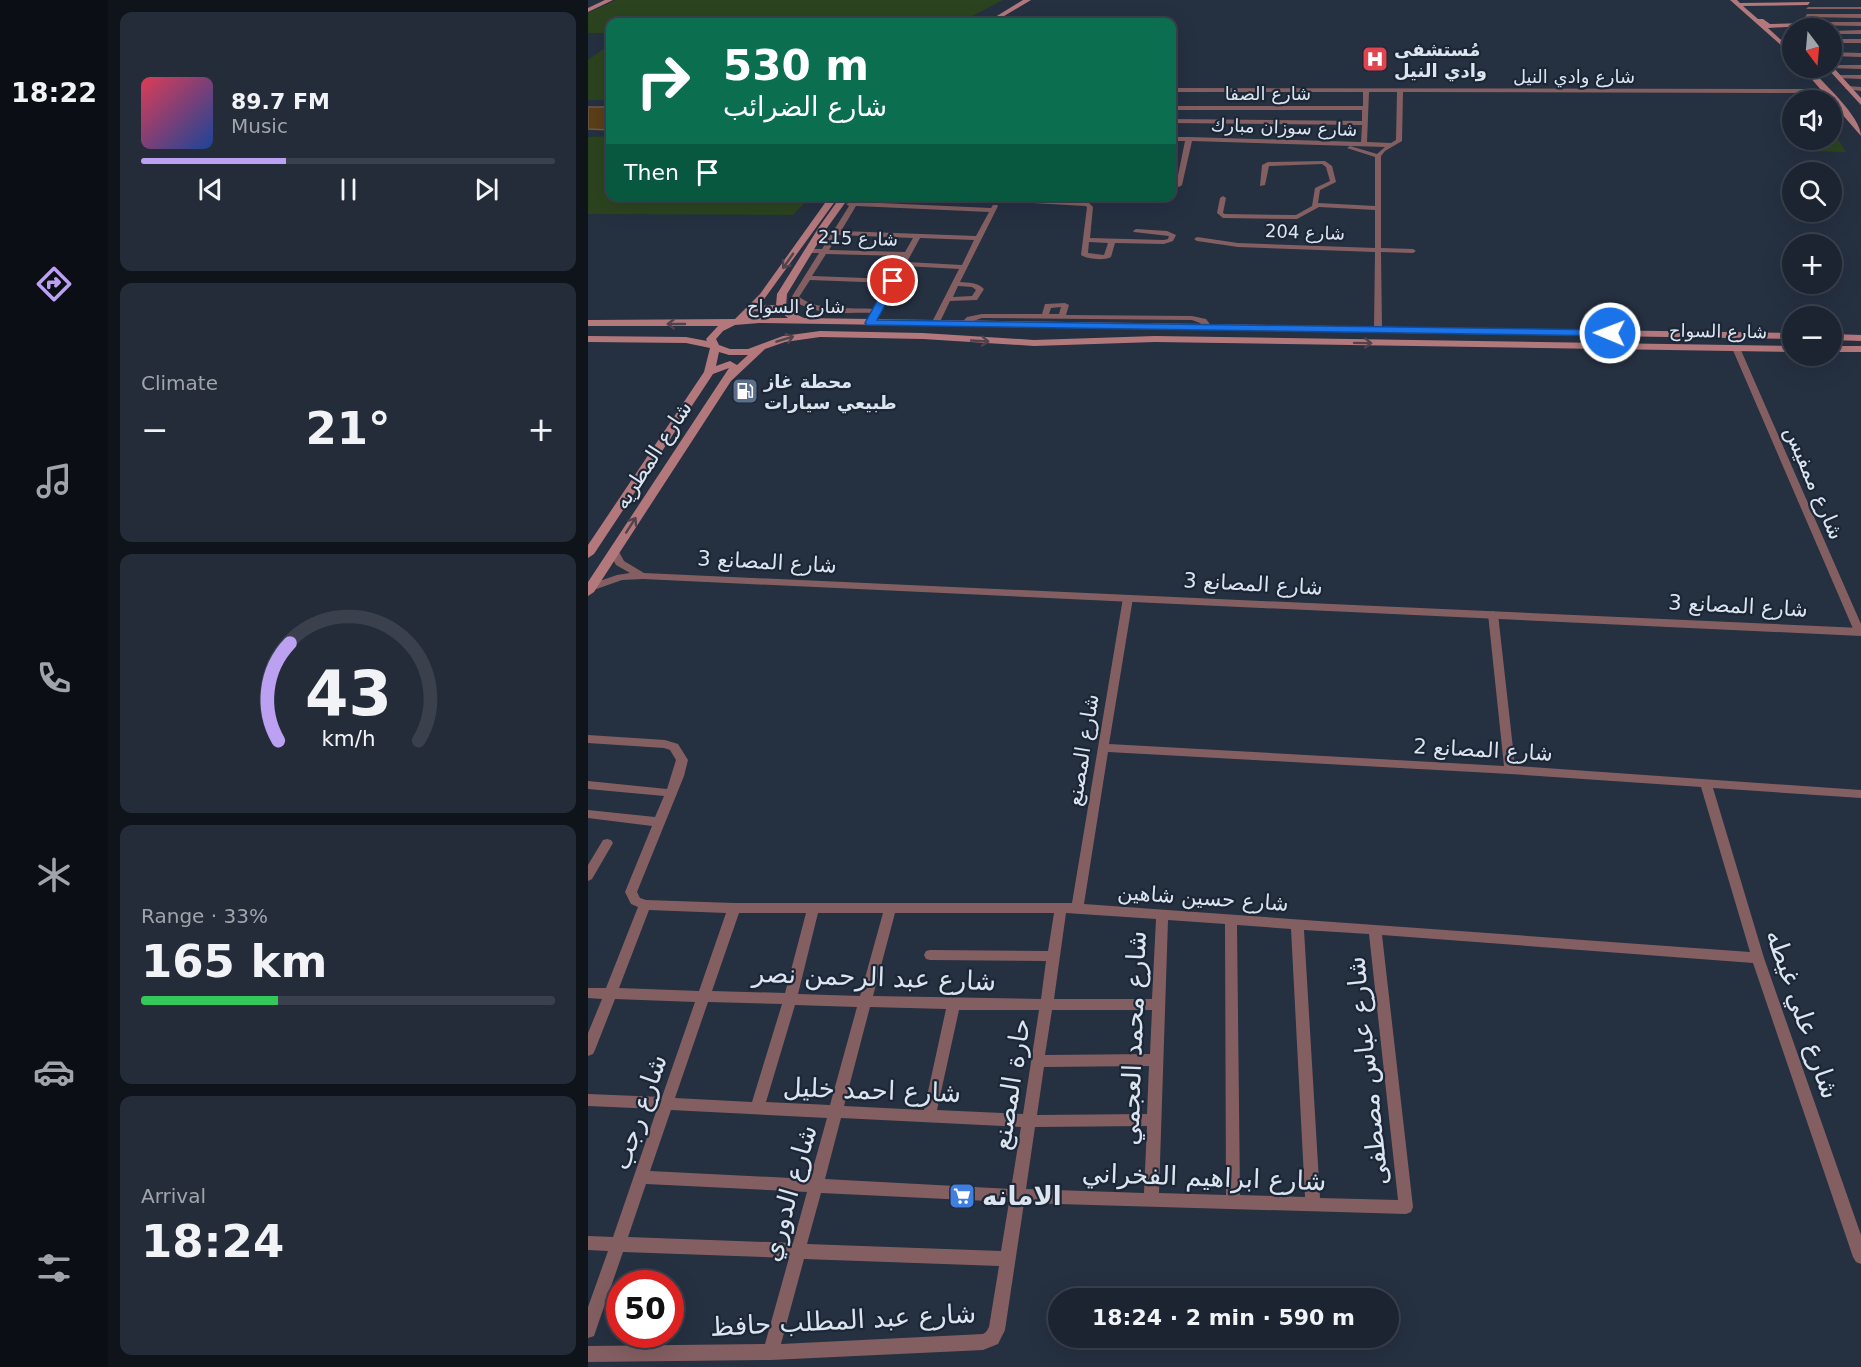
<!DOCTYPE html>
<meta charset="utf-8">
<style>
body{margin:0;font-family:"DejaVu Sans",Cairo,sans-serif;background:#252c39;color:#f1f3f6;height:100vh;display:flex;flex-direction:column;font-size:22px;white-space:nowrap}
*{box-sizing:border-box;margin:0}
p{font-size:20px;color:#a0a4ab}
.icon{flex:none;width:33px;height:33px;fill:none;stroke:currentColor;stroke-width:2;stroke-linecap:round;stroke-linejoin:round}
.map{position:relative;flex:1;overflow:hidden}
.side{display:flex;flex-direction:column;gap:12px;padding:12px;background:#0f141b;width:480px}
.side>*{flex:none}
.guide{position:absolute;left:18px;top:18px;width:570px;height:183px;border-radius:12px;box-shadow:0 6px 24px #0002,0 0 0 2px #3a414d;background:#0b6e4f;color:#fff;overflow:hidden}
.needle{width:39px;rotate:164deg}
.buttons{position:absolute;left:1194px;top:18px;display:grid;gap:12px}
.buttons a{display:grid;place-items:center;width:60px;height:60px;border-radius:50%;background:#1c2431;box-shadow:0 6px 24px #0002,0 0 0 2px #3a414d;font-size:30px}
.speed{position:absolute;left:18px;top:1270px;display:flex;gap:12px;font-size:30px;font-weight:700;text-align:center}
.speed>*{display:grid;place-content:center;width:78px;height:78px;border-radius:50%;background:#1c2431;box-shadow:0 6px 24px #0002,0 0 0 2px #3a414d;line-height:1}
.speed .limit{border:9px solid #d22;background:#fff;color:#111}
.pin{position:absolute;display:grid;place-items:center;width:51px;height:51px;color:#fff;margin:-26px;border:3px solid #fff;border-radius:50%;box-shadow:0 2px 6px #0007}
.me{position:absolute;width:66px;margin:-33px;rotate:271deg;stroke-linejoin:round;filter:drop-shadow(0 0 4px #0008)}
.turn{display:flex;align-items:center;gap:21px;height:126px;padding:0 18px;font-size:27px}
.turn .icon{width:78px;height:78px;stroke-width:2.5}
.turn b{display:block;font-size:42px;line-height:51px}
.then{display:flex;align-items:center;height:57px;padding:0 18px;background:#0003;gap:12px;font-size:22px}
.big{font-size:45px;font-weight:700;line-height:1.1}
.side .widget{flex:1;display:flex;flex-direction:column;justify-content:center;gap:9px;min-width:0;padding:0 21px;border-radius:12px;background:#252c39}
.side .dial{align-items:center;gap:0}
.dial svg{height:156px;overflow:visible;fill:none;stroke:#3a414d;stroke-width:7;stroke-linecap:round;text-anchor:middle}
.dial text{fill:#f1f3f6;stroke:none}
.song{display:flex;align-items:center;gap:18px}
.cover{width:72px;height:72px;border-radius:9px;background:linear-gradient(135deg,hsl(350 70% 55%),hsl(220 70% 35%))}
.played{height:6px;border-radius:3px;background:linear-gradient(90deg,#bca0f2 35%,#3a414d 35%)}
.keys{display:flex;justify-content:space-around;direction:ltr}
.heat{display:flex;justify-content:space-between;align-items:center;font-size:33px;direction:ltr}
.charge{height:9px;border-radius:4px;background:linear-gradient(90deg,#34c759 33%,#3a414d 0)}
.trip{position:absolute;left:460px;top:1288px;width:351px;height:60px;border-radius:30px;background:#1c2431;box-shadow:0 6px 24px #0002,0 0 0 2px #3a414d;font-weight:700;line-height:60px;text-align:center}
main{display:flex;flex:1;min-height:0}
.tabs{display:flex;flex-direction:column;width:108px;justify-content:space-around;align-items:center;background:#0b0e14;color:#a0a4ab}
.tabs .icon{width:42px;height:42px}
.tabs .on{color:#bca0f2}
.tabs b{font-size:27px;color:#f1f3f6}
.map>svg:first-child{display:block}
.green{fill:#2b441f}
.building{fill:#5b3e19;stroke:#6b5c4a;stroke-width:1.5}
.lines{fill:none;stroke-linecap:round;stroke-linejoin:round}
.minor{fill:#845f61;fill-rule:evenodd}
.tertiary{fill:#845f61;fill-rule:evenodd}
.secondary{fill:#b3787c;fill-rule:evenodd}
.oneway{stroke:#50434e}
.route{fill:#1a73e8;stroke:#114b97;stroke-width:1.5}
.labels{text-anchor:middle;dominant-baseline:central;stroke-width:4.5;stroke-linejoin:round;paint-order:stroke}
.far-poi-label{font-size:18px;font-weight:bold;fill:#dce4ef;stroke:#1b2636;text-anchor:start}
.far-street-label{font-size:18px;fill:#dce4ef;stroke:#1b2636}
.street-label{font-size:21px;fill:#dce4ef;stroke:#1b2636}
.near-street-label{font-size:26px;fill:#dce4ef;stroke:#1b2636}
.near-poi-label{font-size:26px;font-weight:bold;fill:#dce4ef;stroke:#1b2636;text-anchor:start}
</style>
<main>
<nav class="tabs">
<b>18:22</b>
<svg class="icon on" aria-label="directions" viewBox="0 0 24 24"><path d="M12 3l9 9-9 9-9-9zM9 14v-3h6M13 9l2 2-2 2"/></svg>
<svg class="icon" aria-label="music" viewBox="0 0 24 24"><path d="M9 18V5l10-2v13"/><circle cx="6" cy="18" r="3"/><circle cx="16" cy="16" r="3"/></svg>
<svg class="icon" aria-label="phone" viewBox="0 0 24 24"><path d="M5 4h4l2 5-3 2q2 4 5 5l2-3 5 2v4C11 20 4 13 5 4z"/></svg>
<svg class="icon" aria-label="climate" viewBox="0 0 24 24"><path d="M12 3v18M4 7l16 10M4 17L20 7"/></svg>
<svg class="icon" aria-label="car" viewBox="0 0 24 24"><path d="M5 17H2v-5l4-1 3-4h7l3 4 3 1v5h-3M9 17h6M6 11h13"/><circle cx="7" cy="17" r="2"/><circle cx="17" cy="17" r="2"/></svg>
<svg class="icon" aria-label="filters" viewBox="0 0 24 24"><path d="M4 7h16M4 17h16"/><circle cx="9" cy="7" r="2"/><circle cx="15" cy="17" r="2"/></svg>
</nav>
<section class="side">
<div class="widget">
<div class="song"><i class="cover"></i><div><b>89.7 FM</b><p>Music</p></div></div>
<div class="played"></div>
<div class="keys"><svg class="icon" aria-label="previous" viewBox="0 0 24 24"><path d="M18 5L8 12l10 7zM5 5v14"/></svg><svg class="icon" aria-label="pause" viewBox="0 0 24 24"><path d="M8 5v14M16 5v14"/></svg><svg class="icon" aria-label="next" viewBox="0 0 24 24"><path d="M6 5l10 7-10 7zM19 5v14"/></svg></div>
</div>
<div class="widget"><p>Climate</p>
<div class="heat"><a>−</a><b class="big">21°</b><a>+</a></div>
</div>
<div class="widget dial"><svg viewBox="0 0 100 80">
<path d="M14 69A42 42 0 1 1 86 69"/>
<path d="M14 69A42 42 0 0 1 20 19" stroke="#bca0f2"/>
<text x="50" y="56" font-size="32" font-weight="700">43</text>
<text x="50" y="72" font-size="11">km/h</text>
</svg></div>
<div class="widget"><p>Range · 33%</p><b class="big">165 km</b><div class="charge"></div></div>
<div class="widget"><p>Arrival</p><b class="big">18:24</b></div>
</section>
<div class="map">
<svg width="1273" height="1367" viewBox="0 0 1273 1367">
<rect width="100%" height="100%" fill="#253041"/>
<path class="green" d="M28 0H415L384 16 378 22H22V33H0V13Z
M22 44V100H0V60Z
M22 136V196L222 197 205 215 0 214V137Z
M1250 139 1258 152 1216 151 1209 140Z"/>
<path class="building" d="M0 107H22V130L0 129Z"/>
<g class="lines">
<path class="minor" d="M1220 7H1273V9H1218Z
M1219 14H1273V18L1217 17Z
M1217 22H1273V26L1215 25Z
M1273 30V34H1244V31Z
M1193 39 1204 40V42H1191Z
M1244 39H1273V43H1244Z
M1244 52 1273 53V57L1244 56Z
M1244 65H1273V69L1242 68Z
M1252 75H1273V79L1250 78 1249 77Z
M1260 86 1273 87V91L1258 89 1257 88Z
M584 88 1226 89 1247 96 1244 98 1226 93 815 92 814 141 797 151 793 156V248L825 249 828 251 825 253 793 252 794 329 790 331 786 329 787 252 650 247 609 241 606 239 609 237 650 243 787 248V210L731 207 709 219 635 218 629 213 632 198 635 196 638 198 635 213 637 214 708 215 724 206 727 188 742 181 738 167 734 164 681 166 677 185 672 186 674 165 680 162 737 161 744 166 748 182 732 190 730 203 787 206V157L759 148 762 146 789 154 797 147 604 141 594 185 591 187 588 185 597 141H584V137H601L773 142 774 125 584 123V119L774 121V110H584V106H775V92H584ZM781 92H809L808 140 803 143 779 142Z
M267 196H274L270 202 403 208 405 205H409L410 206 372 282C381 283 389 282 396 289L389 300 362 301 350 326H344L343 324 371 269 317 266 290 317H284V313C259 312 224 317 203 298L231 253H220L217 251 220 249H234L243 234H232L229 232 232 230H246L261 206 258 204 264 202ZM268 206 401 212 388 236 253 231ZM250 235 325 238 317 252 241 250ZM332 238 386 240 374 265 319 262ZM238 254 315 256 303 279 224 276ZM222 280 301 283 287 309C262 307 232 312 211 297ZM370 286 384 287 388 290 384 296 365 297Z
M411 198 501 203 505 207 502 238 576 240 580 239 581 236 546 232 545 231 548 229 579 231 588 235 585 241 576 244 527 243 523 257C516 261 499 259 493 255L499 207 497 206 409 201 408 200ZM501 242 520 243 516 255 500 253Z
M477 303 481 305 478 315 604 316 618 319 624 327 617 329 612 323 604 320 394 318 385 321 379 326 372 324 379 317 394 314H454L457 304ZM473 307 471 314H461L463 308Z
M1145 346H1148L1152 348 1273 624V634L1267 633 1266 631 1144 348Z
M540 595 545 598 521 744 916 766 900 614 905 611 910 614 927 766 1273 790V798L1125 788 1176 958 1273 1235V1264L1268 1262 1265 1257 1165 963 794 935 825 1207 823 1212 818 1214 436 1203 417 1330 410 1344 395 1350 183 1360 0 1362V1346L177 1344 201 1258 35 1252 8 1330 6 1336 0 1338V1307L20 1251 0 1250V1236L25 1237 69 1109 0 1106V1094L74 1097 107 1002 27 999 7 1050 5 1054 0 1056V1033L14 999 0 998V988H18L50 907 43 904 37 892 64 826 0 818V810L67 817 76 796 0 789V781L79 789 88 760 82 750 76 748 0 743V735L77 740 90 744 100 760 96 776 49 892 52 898 58 900 146 903H484L535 598ZM520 752 922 774 1113 787 1162 952 496 904ZM61 910 138 913 111 991 31 988ZM151 913H218L197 993 124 991ZM230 913H295L272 996 210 994ZM307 913H466L460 951 342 950 338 951 336 955 338 959 342 960 458 961 453 999 285 996ZM478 913 568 919 564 999H466ZM580 920 637 924 638 1195 571 1193ZM649 925 703 929 717 1197 652 1195ZM716 930 781 934 810 1200 732 1198ZM120 1002 194 1004 164 1102 87 1098ZM207 1005 269 1007 242 1105 178 1102ZM282 1007 358 1009 336 1110 256 1106ZM371 1010H451L435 1114 349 1110ZM464 1010H564L562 1054 457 1055ZM561 1066 559 1114 449 1115 456 1067ZM83 1110 239 1118 222 1179 62 1171ZM253 1118 433 1127 423 1189 237 1179ZM559 1126 556 1193 438 1189 447 1127ZM58 1184 219 1192 205 1243 40 1237ZM233 1193 421 1202 413 1251 219 1244ZM216 1259 411 1266 401 1327 398 1332 395 1334 193 1344Z
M19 839 23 840 25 843 4 879 0 881V865L15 840Z"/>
<path class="tertiary" d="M26 549 30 550 36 561 56 573 1273 628V636L55 579 34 580 0 592V585L29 575 42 573 28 565 21 552Z"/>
<path class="secondary" d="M17 0H25L0 12V8Z
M435 0H443L406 22H399Z
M1142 0H1149L1152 3 1222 2 1220 5 1155 6 1170 19H1175L1182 24 1219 23 1217 26 1180 28 1204 50V55Z
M1245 67 1273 98V105L1239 68Z
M1214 68H1221C1235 82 1273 117 1273 136Z
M242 196H251L171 306 188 305 189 294 231 227 253 196H262L239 228 199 294 198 307 201 311 216 318 1204 333V339L171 323 147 325 135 331 128 339 131 345 142 349H160L195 336 232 331 335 333 446 340 567 336 1204 346V352L567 342 446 346 335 339 232 337 197 342 177 349 143 381 6 592 0 596V582L141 368 125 374 6 554 0 558V545L116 372 122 348 98 343 0 342V336L98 337 119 341 118 339 130 326H0V320L147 319 172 294ZM191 310 200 318H160L166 311 181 313ZM131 352 141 355H160L149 365 142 361 128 366Z
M1244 334 1273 335V341L1244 340Z
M1244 346H1273V352H1244Z"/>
</g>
<defs><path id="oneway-shaft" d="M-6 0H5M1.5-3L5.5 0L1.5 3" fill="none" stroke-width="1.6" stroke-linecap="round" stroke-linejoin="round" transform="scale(1.5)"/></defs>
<g class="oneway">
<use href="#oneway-shaft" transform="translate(200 261) rotate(125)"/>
<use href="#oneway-shaft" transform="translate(88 324) rotate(-180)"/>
<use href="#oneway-shaft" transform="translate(197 339) rotate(-17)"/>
<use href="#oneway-shaft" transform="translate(392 341) rotate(3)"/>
<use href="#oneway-shaft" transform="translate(775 343) rotate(1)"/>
<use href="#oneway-shaft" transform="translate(43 525) rotate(-57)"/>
</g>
<path class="route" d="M305 278 310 281 289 320 1022 330 1027 333 1022 336 279 325 277 323 300 281Z"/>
<defs>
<g id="hospital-square" transform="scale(1.35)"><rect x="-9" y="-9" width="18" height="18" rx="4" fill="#e0444e" stroke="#1b2636"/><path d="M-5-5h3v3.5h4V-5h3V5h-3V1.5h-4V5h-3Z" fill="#fff"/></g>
<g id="fuel-square" transform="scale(1.35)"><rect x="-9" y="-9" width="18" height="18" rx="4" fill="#5c6f8a" stroke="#1b2636"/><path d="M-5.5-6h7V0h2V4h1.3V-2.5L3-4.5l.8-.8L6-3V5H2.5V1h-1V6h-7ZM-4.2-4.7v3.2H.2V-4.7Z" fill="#fff"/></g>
<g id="supermarket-square" transform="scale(1.35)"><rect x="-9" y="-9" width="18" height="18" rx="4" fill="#3f7fe0" stroke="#1b2636"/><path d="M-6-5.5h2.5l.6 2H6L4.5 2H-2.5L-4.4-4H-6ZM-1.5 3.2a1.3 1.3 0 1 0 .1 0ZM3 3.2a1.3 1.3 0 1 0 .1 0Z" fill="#fff"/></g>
</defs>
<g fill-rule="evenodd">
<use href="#hospital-square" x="787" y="59"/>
<use href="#fuel-square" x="157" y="391"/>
<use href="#supermarket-square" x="374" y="1196"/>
</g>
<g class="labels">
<g class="far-poi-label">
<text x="806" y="49">مُستشفى<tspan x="806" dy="21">وادي النيل</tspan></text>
<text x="176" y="381">محطة غاز<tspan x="176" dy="21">طبيعي سيارات</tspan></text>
</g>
<g class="far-street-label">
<text x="986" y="76">شارع وادي النيل</text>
<text x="680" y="93">شارع الصفا</text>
<text transform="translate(696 127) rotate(2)">شارع سوزان مبارك</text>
<text transform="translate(717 232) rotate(2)">شارع 204</text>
<text transform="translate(270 238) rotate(2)">شارع 215</text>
<text x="208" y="306">شارع السواح</text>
<text transform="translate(1130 331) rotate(1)">شارع السواح</text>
</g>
<g class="street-label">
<text transform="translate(65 455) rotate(-57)">شارع المطريه</text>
<text transform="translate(1226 483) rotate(67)">شارع ممفيس</text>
<text transform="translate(179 562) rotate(3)">شارع المصانع 3</text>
<text transform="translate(665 584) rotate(3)">شارع المصانع 3</text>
<text transform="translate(1150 606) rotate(3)">شارع المصانع 3</text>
<text transform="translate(495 750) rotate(-81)">شارع المصنع</text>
<text transform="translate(895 750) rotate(3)">شارع المصانع 2</text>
<text transform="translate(615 898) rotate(4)">شارع حسين شاهين</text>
</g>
<g class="near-street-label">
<text transform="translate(286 977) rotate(2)">شارع عبد الرحمن نصر</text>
<text transform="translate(1215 1014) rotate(71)">شارع علي غيطه</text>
<text transform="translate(545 1038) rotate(-88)">شارع محمد العجمي</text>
<text transform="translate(779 1071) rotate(-96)">شارع عباس مصطفى</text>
<text transform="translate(423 1084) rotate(-81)">حارة المصنع</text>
<text transform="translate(284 1090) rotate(2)">شارع احمد خليل</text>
<text transform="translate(51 1112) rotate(-71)">شارع رجب</text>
<text transform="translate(616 1177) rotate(2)">شارع ابراهيم الفخراني</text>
<text transform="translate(201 1193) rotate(-74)">شارع الدوري</text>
<text transform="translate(255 1320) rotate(-3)">شارع عبد المطلب حافظ</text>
</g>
<g class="near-poi-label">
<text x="394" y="1196">الامانه</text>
</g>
</g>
</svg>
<div class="buttons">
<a><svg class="needle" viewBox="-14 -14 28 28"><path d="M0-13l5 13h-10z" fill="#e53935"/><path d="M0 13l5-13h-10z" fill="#a0a4ab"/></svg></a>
<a><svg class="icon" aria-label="sound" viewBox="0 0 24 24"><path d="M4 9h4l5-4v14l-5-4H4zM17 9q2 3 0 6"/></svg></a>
<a><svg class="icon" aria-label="search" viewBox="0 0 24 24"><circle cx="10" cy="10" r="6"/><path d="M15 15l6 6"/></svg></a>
<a>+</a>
<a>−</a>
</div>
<div class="speed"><div class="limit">50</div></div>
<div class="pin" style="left:305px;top:281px;background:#d93025"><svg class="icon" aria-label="arrive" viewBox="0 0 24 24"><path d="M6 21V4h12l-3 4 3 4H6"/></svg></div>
<svg class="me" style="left:1022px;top:333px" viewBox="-20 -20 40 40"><circle r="17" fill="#1a73e8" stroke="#fff" stroke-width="3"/><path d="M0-11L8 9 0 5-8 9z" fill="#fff"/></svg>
<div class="trip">18:24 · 2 min · 590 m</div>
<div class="guide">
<div class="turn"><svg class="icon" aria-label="right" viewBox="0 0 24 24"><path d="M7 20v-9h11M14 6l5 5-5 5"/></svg><div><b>530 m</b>شارع الضرائب</div></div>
<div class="then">Then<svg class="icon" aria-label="arrive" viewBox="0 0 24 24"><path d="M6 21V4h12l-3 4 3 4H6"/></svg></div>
</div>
</div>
</main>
